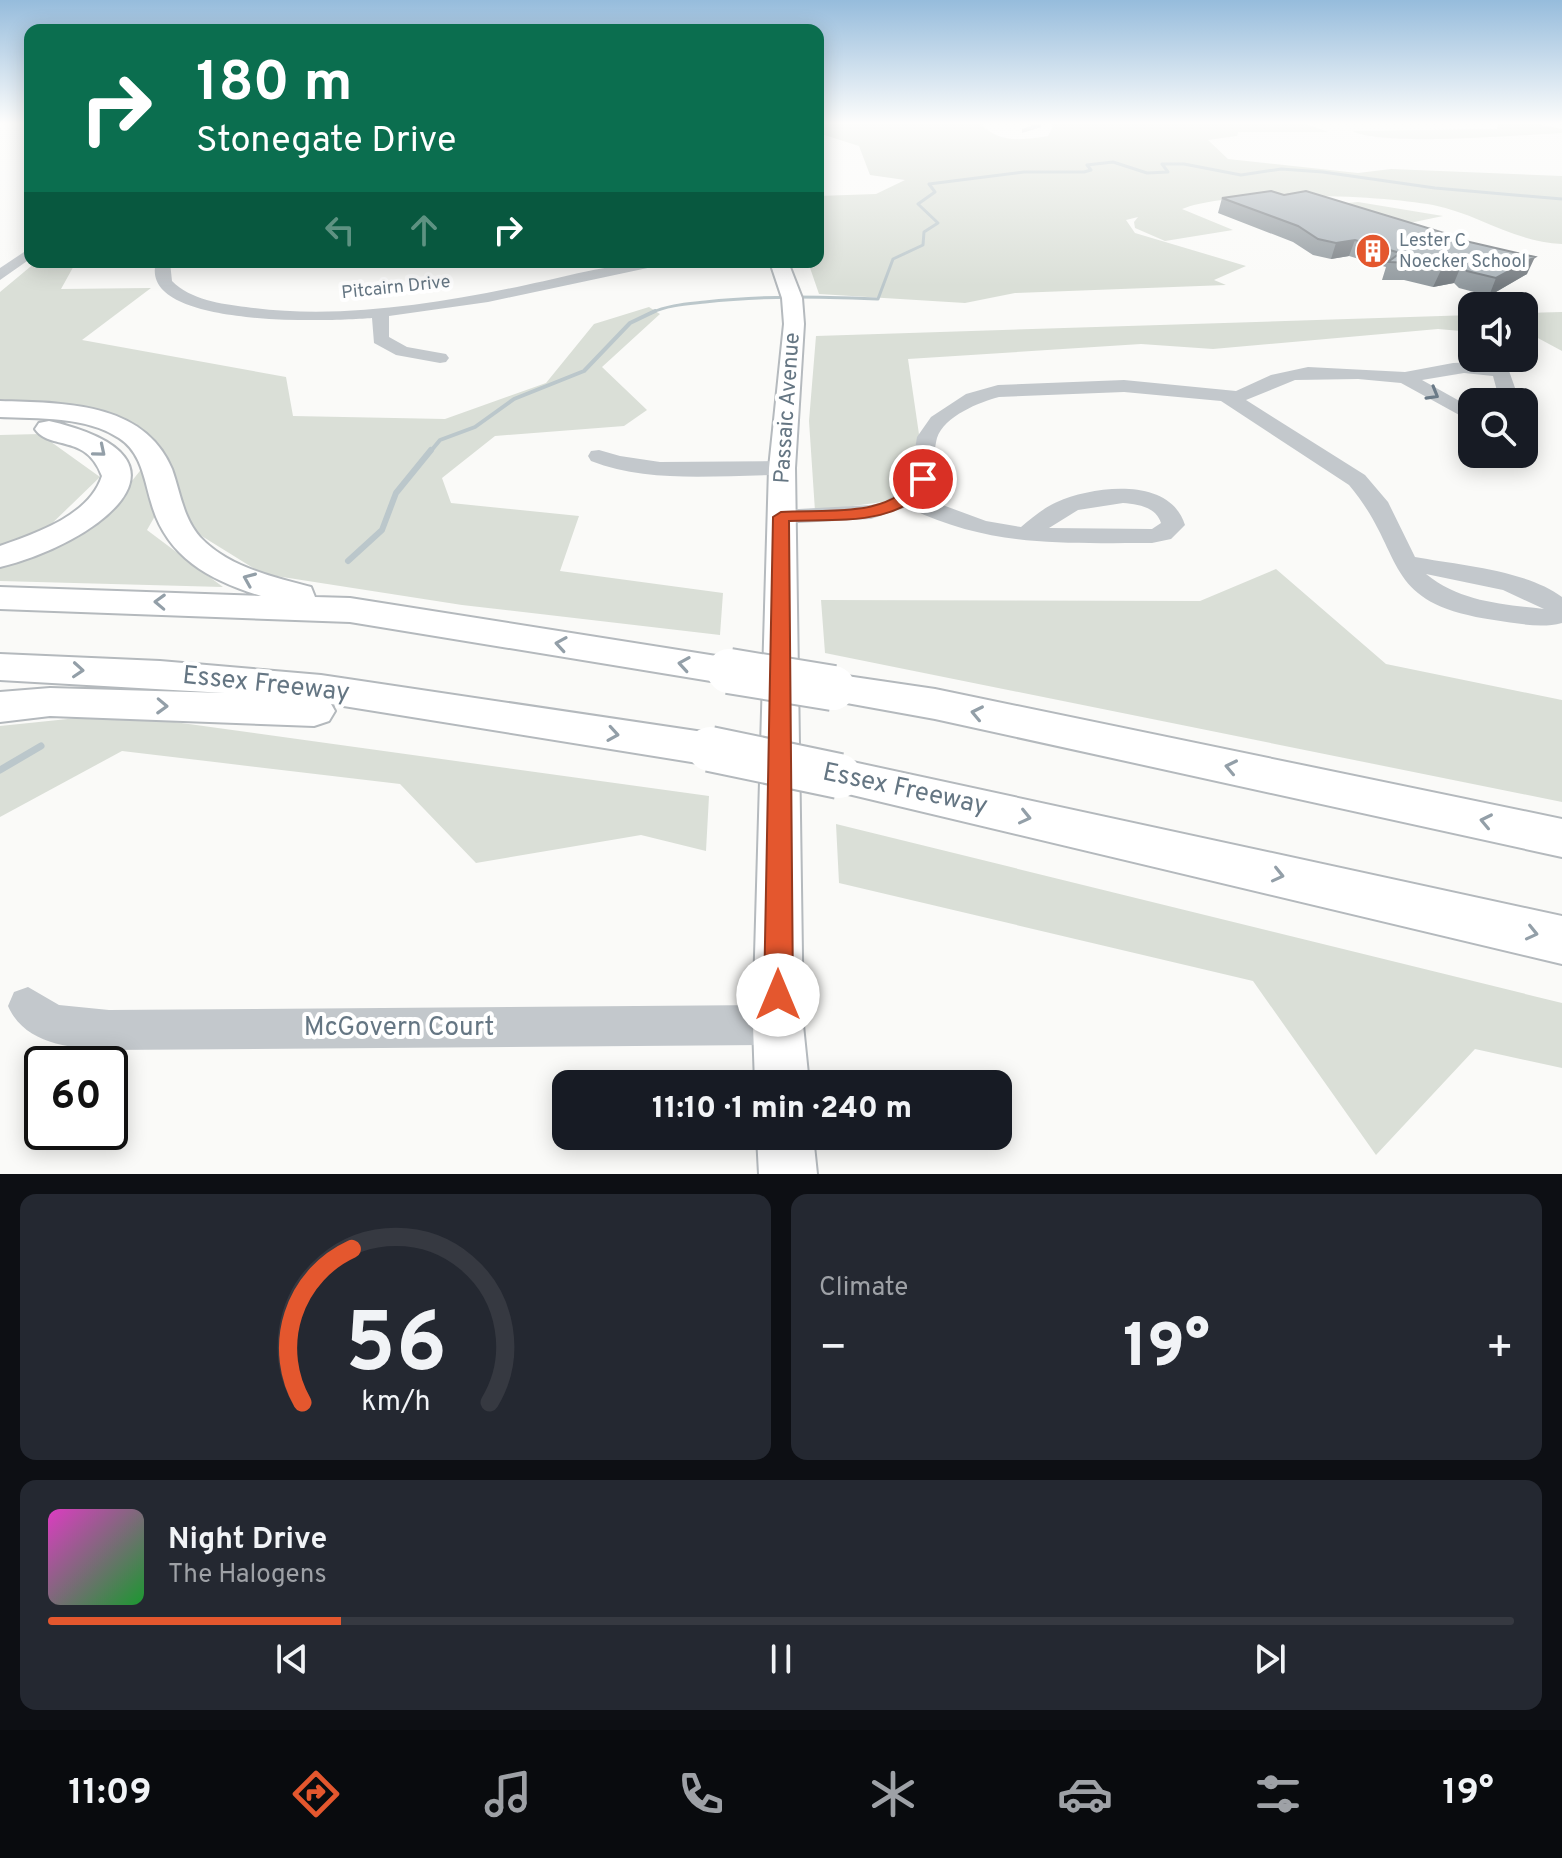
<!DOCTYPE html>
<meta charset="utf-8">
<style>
body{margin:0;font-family:Overpass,sans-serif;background:#242831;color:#f1f3f6;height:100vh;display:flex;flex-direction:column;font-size:30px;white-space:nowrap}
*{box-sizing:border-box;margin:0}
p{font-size:26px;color:#9ea1a6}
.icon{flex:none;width:44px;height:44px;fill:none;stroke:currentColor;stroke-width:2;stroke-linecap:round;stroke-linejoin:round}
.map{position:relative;height:1174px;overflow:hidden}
.details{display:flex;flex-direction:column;gap:20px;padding:20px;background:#0d0f14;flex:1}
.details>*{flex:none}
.top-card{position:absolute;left:24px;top:24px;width:800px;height:244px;border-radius:16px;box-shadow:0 4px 20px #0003;background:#0b6e4f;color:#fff;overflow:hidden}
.controls{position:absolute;left:1458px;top:292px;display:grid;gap:16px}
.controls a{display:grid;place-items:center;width:80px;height:80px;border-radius:16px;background:#171b24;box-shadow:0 4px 20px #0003;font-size:40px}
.speed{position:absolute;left:24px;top:1046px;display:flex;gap:16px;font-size:40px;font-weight:700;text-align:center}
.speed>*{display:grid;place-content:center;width:104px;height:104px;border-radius:50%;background:#171b24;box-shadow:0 4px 20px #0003;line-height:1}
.speed .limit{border:4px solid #111;border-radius:12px;background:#fff;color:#111}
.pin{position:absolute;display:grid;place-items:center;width:68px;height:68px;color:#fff;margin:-34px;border:4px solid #fff;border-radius:50%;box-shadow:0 2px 8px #0007}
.me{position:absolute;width:88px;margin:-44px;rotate:0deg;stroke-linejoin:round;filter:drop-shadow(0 0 6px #0008)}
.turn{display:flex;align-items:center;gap:28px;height:168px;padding:0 40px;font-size:36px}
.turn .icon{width:104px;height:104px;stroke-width:2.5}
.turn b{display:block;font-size:56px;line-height:68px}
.lanes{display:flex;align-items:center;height:76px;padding:0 40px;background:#0003;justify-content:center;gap:40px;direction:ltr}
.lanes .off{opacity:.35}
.big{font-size:60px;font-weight:800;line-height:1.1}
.details .tile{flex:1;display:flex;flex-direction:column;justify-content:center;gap:12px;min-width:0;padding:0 28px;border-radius:16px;background:#242831}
.details .dial{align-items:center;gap:0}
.dial svg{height:208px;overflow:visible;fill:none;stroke:#363941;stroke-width:7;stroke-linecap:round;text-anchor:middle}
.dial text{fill:#f1f3f6;stroke:none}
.song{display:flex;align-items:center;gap:24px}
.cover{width:96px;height:96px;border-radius:12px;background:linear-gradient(135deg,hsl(310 70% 55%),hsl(130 70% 35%))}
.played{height:8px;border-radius:4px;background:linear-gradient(90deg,#e4572e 20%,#363941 20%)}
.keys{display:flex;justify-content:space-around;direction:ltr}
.heat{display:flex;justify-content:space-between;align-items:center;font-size:44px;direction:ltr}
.details .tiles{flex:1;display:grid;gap:20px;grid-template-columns:1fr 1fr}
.tile:last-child{grid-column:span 2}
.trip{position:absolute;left:552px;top:1070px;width:460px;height:80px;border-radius:16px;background:#171b24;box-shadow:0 4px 20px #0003;font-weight:800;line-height:80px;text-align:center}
.tabs{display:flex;height:128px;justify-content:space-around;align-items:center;background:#090b0e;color:#9ea1a6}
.tabs .icon{width:56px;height:56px}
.tabs .on{color:#e4572e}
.tabs b{font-size:36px;color:#f1f3f6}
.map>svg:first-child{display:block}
.green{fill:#dadfd7}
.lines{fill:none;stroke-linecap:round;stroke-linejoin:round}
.stream-far3{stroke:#bbc7cb;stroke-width:3}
.stream-far2{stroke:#bbc7cb;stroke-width:4}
.stream-far1{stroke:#bbc7cb;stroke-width:6}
.stream{stroke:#bbc7cb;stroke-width:7}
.major-casing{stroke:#b5babe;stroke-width:4}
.highway-casing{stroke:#b4b9bd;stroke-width:4}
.minor{fill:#c3c8cc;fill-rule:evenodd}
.major{fill:#fff;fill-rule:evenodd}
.highway{fill:#fff;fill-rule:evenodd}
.highway-bridge-casing{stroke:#b4b9bd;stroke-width:48;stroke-linecap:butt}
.highway-bridge{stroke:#fff;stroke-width:44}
.wall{fill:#929a9f}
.shaded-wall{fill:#777d82}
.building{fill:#aab3b9;stroke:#777d82;stroke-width:2}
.oneway{stroke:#6a7a87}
.oneway2{stroke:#939fa8}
.route{fill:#e4572e;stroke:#94391e;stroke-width:2}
.labels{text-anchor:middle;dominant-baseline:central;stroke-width:8;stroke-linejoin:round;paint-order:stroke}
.far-poi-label{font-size:18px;fill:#657683;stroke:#fff;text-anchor:start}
.far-street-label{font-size:18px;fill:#657683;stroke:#fff}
.street-label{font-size:22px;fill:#657683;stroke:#fff}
.near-street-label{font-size:26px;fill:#657683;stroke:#fff}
</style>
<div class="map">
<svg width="1562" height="1174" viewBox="0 0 1562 1174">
<rect width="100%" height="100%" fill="#fafaf8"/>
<path class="green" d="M979 122C998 144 1022 140 1048 136L1055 122H1301L1328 132H1238L1237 136 1208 140 1228 159 1358 173 1391 169 1562 176V244C1513 242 1479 214 1433 205 1379 195 1230 189 1182 209L1233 230 1165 241 1135 228 1134 222 1138 217 1126 220 1135 233 1246 266 1214 280 1226 285 1015 293 965 303 819 294 808 262H818V196L876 194 905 180 870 175 859 146 818 133V123Z
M1498 122H1528L1562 129V133C1517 135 1386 147 1352 131L1497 129Z
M1358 202 1443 216 1381 229 1336 204Z
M36 262H76L61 289 151 288 82 340 286 377 293 416 445 419 546 383 594 324 649 307 660 314 602 367 647 410 624 426 495 436 442 478 451 503 579 516 560 571 723 593 720 635 462 605 263 574 192 530 166 455 137 427 72 408 0 403V292Z
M1562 312V351L1536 337 1524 336V313Z
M1472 315V332L1438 329 1213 349 1141 344 908 359 928 496 815 511 809 421 816 336Z
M40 434 100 477 40 535 0 547V435Z
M143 467 155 516 147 530 223 587 0 581V562L120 496Z
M1276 569 1386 664 1562 700V802L825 653 821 600 1200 601Z
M116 714 709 796 706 851 641 835 476 863 400 784 122 751 0 817V726Z
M836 824 1562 1003V1068L1475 1049 1376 1155 1253 981 839 883Z"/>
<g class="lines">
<path class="stream-far3" d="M651 313C668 305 687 304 705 302 763 295 820 297 878 299L893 259 923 245 924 232 938 223 918 204 935 192 929 184 1024 172H1084L1091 170 1087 165 1113 162 1147 173 1168 172 1162 164H1184L1241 175 1281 169 1323 172 1435 188 1562 199"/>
<path class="stream-far2" d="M430 452 440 440 475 427 514 399 584 371 630 323 655 311"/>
<path class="stream-far1" d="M348 561 382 530 396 493 431 450"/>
<path class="stream" d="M0 770 41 746"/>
<g class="major-casing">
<path id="major" d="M770 262H788L802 298 804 324 795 468 803 1025 809 1084H755L753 1025 769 468 784 324 782 298Z
M757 1136H813L817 1174H759Z"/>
</g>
<g class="highway-casing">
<path id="highway" d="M0 401C62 403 144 401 172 469 180 491 183 518 200 537 228 567 273 577 311 587L315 597 350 598 729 658 743 662 749 671 743 680 729 684 350 622 0 609V587L261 596C209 580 166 557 151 502 144 478 141 452 119 438 85 416 39 419 0 417Z
M49 421C215 459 92 545 0 567V546C36 533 89 516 102 476 86 433 50 451 35 429L39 423Z
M0 654 160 661 321 675 710 733 726 738 732 749 726 760 710 765 331 704 335 711 329 721 314 726 50 716 0 722V692L50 688 225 693 0 680Z
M833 674 935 689 1562 819V857L935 719 819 698 813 688 819 678Z
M839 759 1562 916V964L823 788 816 776 823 764Z"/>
</g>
<path class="minor" d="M1028 122H1038L1042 127 1022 133V129L1031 126Z
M30 248V259L0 280V268Z
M156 262H170L172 281C191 300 221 304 246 307 336 320 437 304 526 285 573 275 616 262 664 262L657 266 488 302 389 316V337L407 347 446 354 449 358 446 362 440 363 396 355 374 343 372 318C336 321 137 330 156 262Z
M1476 362 1508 368 1520 402H1500L1493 376 1464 373 1422 380 1472 408V422L1401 383 1358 379 1295 380 1246 400 1365 475 1388 502 1415 557C1458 565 1526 570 1562 597V623C1540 629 1517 623 1494 620 1378 603 1408 555 1349 485L1221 401 1124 392 999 397C980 402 944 416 937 438 931 459 941 480 922 497L929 500 986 521 1021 527C1032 518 1043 508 1057 502 1093 486 1170 476 1185 525L1171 539 1152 543C1061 543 992 548 907 507L871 519 781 524 773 522 769 517 773 512 781 510 871 505 884 502 909 485 917 437 931 417 966 394 998 385 1124 380 1236 391 1271 375 1308 367 1405 372 1453 363ZM1123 503C1138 504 1156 507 1161 523L1152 529 1049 528 1078 510ZM1426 574 1503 590 1544 609C1501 604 1461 602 1426 574Z
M1524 425 1531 427 1537 436 1524 444Z
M599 450 620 456 660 462 782 461 793 468 782 475C719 475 651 484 591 461L588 456 591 451Z
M28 987 59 1005 109 1010 778 1005 793 1011 799 1025 793 1039 778 1045 109 1050C71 1048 25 1045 8 1006L14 992Z"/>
<use href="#major" class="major"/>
<use href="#highway" class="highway"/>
<g class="highway-bridge-casing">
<path id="highway-bridge" d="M729 671 833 688
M710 749 839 776"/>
</g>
<use href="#highway-bridge" class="highway-bridge"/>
</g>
<path class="wall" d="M1284 195 1450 237 1527 274 1489 296 1459 288 1454 283 1433 287 1404 280H1382L1386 267 1349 256 1331 259 1313 255 1293 242 1218 213 1222 198Z"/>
<path class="shaded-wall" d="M1355 240 1349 256 1331 259 1336 243Z
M1535 257 1527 274 1489 296 1496 278Z
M1461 266 1454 283 1433 287 1441 270Z"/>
<path class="building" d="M1271 191 1284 195 1306 191 1451 235 1448 237 1535 257 1496 278 1467 271 1461 266 1441 270 1410 263 1388 262 1400 253 1355 240 1336 243 1318 239 1298 226 1222 198Z"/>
<defs><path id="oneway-chevron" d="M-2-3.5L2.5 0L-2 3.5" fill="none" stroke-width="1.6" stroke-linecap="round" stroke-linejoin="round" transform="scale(2)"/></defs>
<use class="oneway" href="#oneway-chevron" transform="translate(1433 394) rotate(30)"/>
<g class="oneway2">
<use href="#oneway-chevron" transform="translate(100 451) rotate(40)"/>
<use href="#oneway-chevron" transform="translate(249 579) rotate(-157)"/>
<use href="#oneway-chevron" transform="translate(160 602) rotate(-178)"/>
<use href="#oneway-chevron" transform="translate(561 644) rotate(-171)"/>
<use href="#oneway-chevron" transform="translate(684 664) rotate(-171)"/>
<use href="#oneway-chevron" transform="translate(78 670) rotate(4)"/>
<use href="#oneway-chevron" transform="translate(162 706) rotate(2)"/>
<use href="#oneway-chevron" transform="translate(977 713) rotate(-168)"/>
<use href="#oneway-chevron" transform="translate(613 734) rotate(9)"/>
<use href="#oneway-chevron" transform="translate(1231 767) rotate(-168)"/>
<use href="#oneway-chevron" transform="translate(1025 817) rotate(13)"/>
<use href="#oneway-chevron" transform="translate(1486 821) rotate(-168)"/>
<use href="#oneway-chevron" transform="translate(1278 875) rotate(13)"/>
<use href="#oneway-chevron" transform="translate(1532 933) rotate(13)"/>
</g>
<linearGradient id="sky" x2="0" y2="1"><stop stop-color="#96bcdc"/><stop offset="0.43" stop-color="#fdfdfc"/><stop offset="1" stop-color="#fdfdfc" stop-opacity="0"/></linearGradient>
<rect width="1562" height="286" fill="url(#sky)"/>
<path class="route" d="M923 474 931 479C906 527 836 519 789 521L793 995 788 1005 778 1009 768 1005 764 995 773 517 781 512C826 509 891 519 918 476Z"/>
<defs>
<g id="building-disc" transform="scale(1.8)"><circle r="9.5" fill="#e4572e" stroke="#fff"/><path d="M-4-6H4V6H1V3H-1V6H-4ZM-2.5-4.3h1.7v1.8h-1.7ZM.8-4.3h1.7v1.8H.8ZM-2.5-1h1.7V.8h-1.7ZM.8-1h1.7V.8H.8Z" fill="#fff"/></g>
</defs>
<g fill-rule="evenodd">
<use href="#building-disc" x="1373" y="251"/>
</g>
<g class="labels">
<g class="far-poi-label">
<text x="1399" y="241">Lester C<tspan x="1399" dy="21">Noecker School</tspan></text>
</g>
<g class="far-street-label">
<text transform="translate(396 288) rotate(-6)">Pitcairn Drive</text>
</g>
<g class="street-label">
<text transform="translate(788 408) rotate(-86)">Passaic Avenue</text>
</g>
<g class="near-street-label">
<text transform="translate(266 685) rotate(6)">Essex Freeway</text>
<text transform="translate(905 790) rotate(12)">Essex Freeway</text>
<text x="399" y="1028">McGovern Court</text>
</g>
</g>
</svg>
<div class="controls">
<a><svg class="icon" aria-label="sound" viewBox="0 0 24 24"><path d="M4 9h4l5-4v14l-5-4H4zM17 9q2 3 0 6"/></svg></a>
<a><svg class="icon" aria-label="search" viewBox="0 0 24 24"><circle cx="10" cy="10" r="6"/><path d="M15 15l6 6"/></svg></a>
</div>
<div class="speed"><div class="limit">60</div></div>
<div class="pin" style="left:923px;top:479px;background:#d93025"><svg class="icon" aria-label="arrive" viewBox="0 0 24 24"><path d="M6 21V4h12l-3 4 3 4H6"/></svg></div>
<svg class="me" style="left:778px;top:995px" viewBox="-20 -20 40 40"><circle r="19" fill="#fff"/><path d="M0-13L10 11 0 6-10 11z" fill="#e4572e"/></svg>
<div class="trip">11:10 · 1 min · 240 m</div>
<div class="top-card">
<div class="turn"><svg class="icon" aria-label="right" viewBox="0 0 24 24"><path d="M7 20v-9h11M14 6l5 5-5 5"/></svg><div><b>180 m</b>Stonegate Drive</div></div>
<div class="lanes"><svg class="icon off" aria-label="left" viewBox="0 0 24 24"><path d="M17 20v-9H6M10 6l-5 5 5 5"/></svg><svg class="icon off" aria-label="ahead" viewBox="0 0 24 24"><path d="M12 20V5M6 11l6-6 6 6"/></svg><svg class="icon" aria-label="right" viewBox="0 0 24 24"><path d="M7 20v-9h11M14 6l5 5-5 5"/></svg></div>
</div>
</div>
<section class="details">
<div class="tiles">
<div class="tile dial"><svg viewBox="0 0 100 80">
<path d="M14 69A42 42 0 1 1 86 69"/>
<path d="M14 69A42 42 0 0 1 33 10" stroke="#e4572e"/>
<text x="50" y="56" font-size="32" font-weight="700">56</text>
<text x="50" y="72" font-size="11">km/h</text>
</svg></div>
<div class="tile"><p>Climate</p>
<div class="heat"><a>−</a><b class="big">19°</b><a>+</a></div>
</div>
<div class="tile">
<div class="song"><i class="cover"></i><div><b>Night Drive</b><p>The Halogens</p></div></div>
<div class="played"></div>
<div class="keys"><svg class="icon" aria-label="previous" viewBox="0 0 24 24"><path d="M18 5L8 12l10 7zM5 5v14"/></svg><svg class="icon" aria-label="pause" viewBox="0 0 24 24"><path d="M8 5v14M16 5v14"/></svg><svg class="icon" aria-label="next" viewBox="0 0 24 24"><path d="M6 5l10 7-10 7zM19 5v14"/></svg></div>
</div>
</div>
</section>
<nav class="tabs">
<b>11:09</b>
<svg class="icon on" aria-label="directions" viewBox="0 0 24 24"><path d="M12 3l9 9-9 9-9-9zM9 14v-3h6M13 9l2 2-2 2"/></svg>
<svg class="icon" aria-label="music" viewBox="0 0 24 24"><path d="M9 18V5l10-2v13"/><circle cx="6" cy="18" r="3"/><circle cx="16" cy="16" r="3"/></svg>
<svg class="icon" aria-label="phone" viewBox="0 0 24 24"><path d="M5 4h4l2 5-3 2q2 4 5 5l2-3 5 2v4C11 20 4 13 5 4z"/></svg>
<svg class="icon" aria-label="climate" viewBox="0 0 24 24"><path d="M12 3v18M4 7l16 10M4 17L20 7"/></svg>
<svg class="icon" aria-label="car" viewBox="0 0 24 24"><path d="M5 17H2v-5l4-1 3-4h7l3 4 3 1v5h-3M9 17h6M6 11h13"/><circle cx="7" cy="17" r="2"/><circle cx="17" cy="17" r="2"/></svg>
<svg class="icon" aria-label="filters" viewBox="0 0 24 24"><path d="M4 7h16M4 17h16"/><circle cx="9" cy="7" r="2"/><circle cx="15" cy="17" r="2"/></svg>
<b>19°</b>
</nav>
